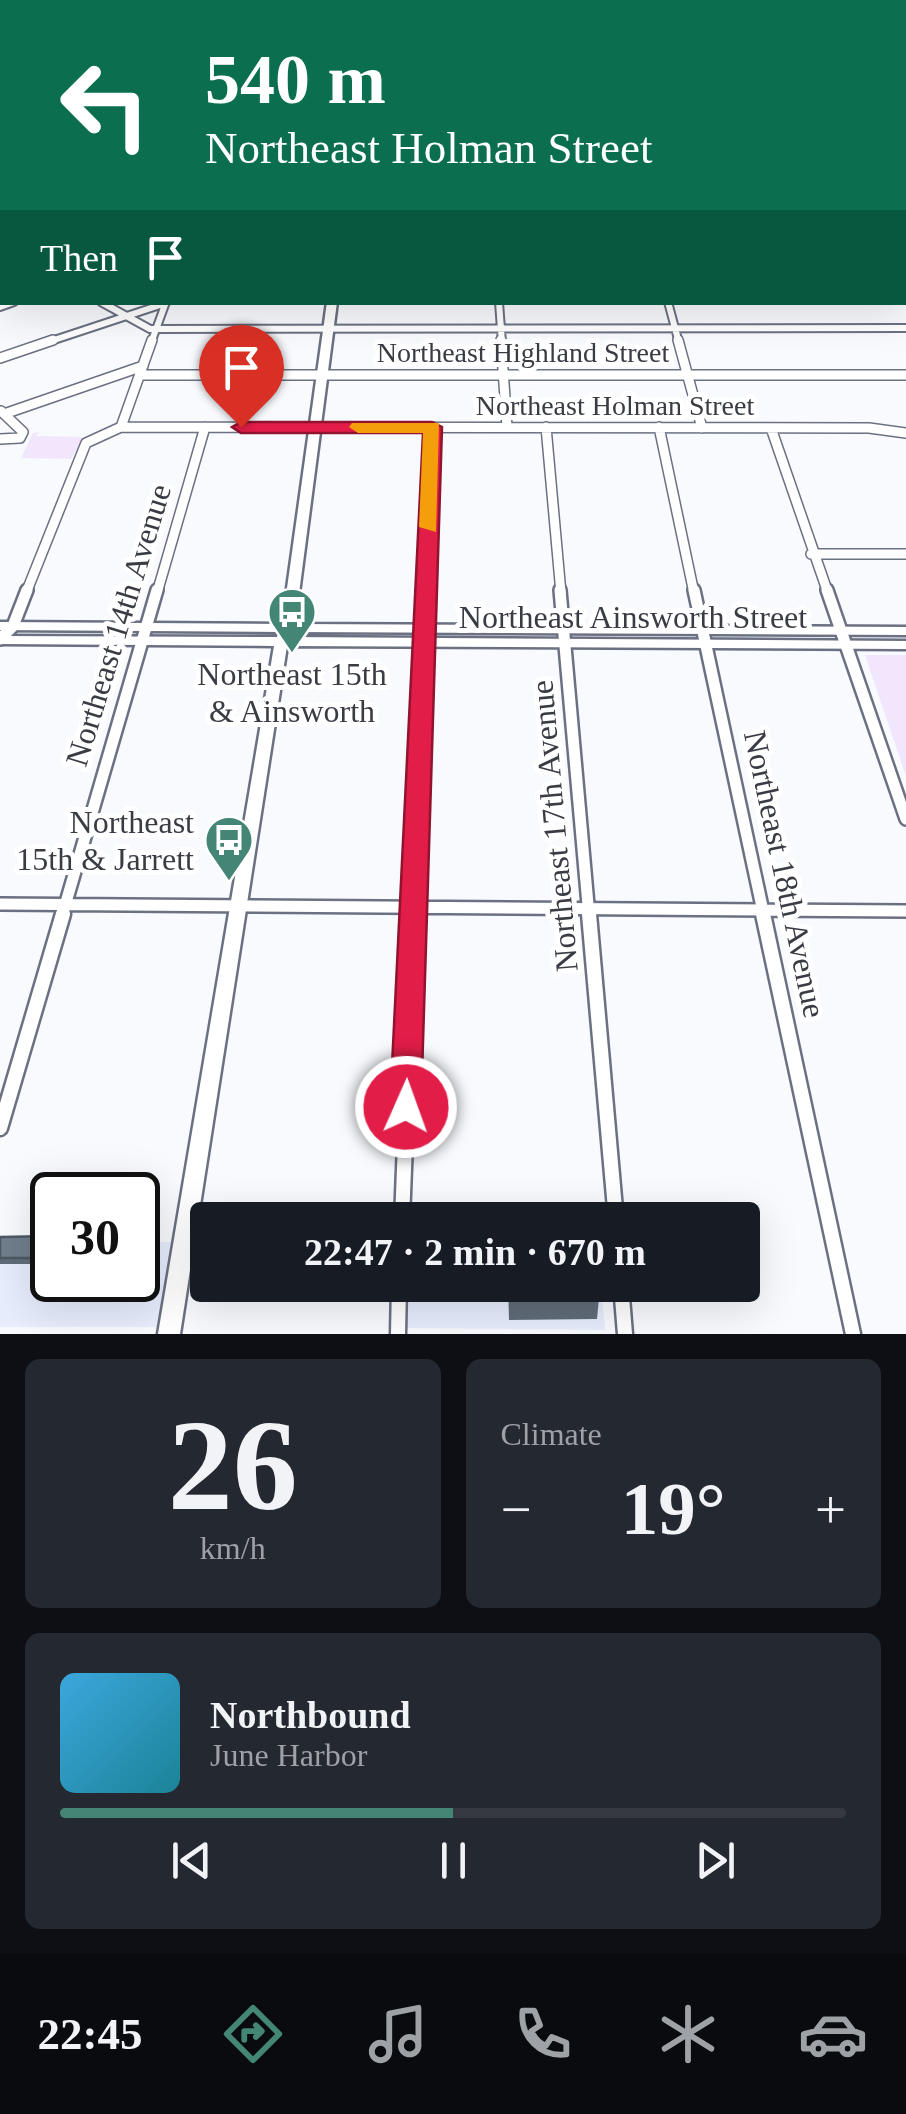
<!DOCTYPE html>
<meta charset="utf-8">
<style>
body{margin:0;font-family:"Times New Roman",serif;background:#242831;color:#f1f3f6;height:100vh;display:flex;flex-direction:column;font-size:38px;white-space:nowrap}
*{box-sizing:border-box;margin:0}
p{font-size:32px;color:#9ea1a6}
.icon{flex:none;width:55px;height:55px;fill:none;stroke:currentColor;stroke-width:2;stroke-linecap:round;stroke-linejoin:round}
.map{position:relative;height:1334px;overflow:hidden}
.panel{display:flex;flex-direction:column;gap:25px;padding:25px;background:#0d0f14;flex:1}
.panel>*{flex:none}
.guide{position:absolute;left:0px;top:0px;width:908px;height:305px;box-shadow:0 10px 40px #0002;background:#0b6e4f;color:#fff;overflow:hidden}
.speed{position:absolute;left:30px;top:1172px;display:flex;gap:20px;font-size:50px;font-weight:700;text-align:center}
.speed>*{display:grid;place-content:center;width:130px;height:130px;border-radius:50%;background:#171b24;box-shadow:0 10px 40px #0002;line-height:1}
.speed .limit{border:5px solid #111;border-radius:15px;background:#fff;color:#111}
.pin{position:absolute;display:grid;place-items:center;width:85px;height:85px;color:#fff;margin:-102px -42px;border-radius:50% 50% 50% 0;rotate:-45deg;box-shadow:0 0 10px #0007}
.pin .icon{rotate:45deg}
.me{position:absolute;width:110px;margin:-55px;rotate:2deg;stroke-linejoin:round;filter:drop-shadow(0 0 8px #0008)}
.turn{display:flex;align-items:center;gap:35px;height:210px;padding:0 40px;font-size:45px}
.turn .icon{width:130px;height:130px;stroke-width:2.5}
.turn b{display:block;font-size:70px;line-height:85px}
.then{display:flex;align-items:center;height:95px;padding:0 40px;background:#0003;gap:20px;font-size:38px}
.big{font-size:75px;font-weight:700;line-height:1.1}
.panel .tile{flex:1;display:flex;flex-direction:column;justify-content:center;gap:15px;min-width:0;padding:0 35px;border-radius:15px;background:#242831}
.panel .dial{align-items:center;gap:0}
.dial b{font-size:130px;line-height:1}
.song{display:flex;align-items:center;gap:30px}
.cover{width:120px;height:120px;border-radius:15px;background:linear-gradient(135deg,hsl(200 70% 55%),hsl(190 70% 35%))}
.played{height:10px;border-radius:5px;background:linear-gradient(90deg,#448676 50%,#363941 50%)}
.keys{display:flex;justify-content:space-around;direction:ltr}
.heat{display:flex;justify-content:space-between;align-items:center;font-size:55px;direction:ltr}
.panel .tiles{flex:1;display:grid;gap:25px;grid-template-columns:1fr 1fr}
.tile:last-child{grid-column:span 2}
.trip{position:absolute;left:190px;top:1202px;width:570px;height:100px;border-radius:10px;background:#171b24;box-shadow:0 10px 40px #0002;font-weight:700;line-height:100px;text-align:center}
.tab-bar{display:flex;height:160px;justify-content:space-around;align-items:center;background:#090b0e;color:#9ea1a6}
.tab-bar .icon{width:70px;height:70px}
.tab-bar .selected{color:#448676}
.tab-bar b{font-size:45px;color:#f1f3f6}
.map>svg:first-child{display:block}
.built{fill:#e7edfd}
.green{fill:#f1e6fc}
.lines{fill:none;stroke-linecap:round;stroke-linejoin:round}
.street-far3-casing{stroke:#6b7182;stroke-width:10}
.street-far2-casing{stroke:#6b7182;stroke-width:12}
.street-far1-casing{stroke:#6b7182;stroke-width:16}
.street-casing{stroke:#6b7182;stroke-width:19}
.secondary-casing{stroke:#6b7182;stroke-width:5}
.primary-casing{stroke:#d4d4d6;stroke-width:5}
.street-far3{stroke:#fff;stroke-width:6}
.street-far2{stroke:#fff;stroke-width:9}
.street-far1{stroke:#fff;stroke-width:11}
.street{stroke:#fff;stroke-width:14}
.secondary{fill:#fff;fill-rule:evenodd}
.primary{fill:#c8c2f0;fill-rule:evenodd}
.wall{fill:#606c79}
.building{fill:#707e8d;stroke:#4e5863;stroke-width:2.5}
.route{fill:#e11d48;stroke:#92132f;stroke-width:2.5}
.slow{fill:#f59e0b}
.labels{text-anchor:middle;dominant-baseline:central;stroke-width:10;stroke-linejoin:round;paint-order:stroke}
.far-street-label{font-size:28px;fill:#3a3c44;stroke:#fff}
.street-label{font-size:32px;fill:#3a3c44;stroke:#fff}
.poi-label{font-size:32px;fill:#3a3c44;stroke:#fff}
</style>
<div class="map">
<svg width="906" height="1334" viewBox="0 0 906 1334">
<rect width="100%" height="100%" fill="#f8fafe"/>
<path class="built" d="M0 1241H52V1280H138V1242H182L168 1327H0Z
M399 1285H601L605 1330 399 1328Z"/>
<path class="green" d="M39 432 36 436 83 437 71 459 21 458 33 433Z
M865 655H906V776Z"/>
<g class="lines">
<g class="street-far3-casing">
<path id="street-far3" d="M101 302 150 329 906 328
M499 302 502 343
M668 302 679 343
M0 307 14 302
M45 343 166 303
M151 343 166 302"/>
</g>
<g class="street-far2-casing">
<path id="street-far2" d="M501 340 507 427
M678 340 702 428
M0 358 53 340
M140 375H906
M4 414 143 366
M121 427 152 340
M546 427 561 593
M659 427 694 593
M771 428 828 593
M0 439 20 438 23 432 1 411
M811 554H906
M26 593 86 443 121 427 869 428 906 433
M157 593 205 427
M427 593 433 427"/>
</g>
<g class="street-far1-casing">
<path id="street-far1" d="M560 590 589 916
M694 590 764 916
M827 590 906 819
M0 639 13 626 27 590
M0 904 906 911
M62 916 157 590
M414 916 427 590"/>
</g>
<g class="street-casing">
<path id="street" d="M589 914 616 1220
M763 914 853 1334
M0 1128 63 914
M402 1220 414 914
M621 1285 625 1334
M398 1334 399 1285"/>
</g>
<g class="secondary-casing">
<path id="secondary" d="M752 0H758L759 2H753Z
M905 210H906V216H905Z
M0 215 2 216V220L0 221Z
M327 302H337L295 624 906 627V635L292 632 290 637 906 641V649L287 646 180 1334H158L274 646 0 644V636L277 637 279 632 0 630V622L282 624Z"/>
</g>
<g class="primary-casing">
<path id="primary" d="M0 22H2V26H0Z
M905 50H906V55H905Z
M905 92H906V96H905Z"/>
</g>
<use href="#street-far3" class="street-far3"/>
<use href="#street-far2" class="street-far2"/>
<use href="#street-far1" class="street-far1"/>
<use href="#street" class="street"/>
<use href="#secondary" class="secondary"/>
<use href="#primary" class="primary"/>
</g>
<path class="wall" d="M52 1236V1264H0V1237Z
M508 1285H598L599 1298 597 1319 509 1320Z"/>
<path class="building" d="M52 1236V1258H0V1237Z
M509 1285H598L599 1298 510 1299Z"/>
<path class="route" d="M432 422 442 427 421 1107 417 1117 406 1121 395 1117 390 1107 423 433H241L232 427 241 422Z"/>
<path class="slow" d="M352 423H439L436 532 419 527 423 433H358L349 427Z"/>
<defs>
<g id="bus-pin" transform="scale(2.5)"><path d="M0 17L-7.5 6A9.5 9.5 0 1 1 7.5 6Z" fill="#448676" stroke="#fff"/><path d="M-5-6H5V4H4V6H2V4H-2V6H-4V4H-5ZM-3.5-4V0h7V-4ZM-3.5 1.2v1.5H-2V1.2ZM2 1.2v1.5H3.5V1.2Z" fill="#fff"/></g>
</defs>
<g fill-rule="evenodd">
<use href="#bus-pin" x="292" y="612"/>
<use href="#bus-pin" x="229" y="840"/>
</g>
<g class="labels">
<g class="far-street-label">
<text x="523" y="352">Northeast Highland Street</text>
<text x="615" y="405">Northeast Holman Street</text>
</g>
<g class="street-label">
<text x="633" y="617">Northeast Ainsworth Street</text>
<text transform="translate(118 625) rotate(-73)">Northeast 14th Avenue</text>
<text transform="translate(554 826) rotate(-95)">Northeast 17th Avenue</text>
<text transform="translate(785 874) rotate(78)">Northeast 18th Avenue</text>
</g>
<g class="poi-label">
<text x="292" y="674">Northeast 15th<tspan x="292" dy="37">&amp; Ainsworth</tspan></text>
<text x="194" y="822" text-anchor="end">Northeast<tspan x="194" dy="37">15th &amp; Jarrett</tspan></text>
</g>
</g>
</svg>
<div class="speed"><div class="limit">30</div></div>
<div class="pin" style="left:241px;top:427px;background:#d93025"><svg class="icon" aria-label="arrive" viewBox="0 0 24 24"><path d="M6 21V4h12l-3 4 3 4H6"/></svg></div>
<svg class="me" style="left:406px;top:1107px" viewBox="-20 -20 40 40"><circle r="17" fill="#e11d48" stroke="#fff" stroke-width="3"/><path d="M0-11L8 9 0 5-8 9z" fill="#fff"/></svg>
<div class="trip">22:47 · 2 min · 670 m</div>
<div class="guide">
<div class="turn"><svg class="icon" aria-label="left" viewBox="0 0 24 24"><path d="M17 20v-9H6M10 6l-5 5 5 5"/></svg><div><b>540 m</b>Northeast Holman Street</div></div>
<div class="then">Then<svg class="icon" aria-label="arrive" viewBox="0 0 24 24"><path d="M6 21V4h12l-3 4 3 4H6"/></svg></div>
</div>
</div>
<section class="panel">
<div class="tiles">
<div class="tile dial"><b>26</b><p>km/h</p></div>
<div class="tile"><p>Climate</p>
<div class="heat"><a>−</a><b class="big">19°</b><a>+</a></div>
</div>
<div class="tile">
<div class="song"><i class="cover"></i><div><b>Northbound</b><p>June Harbor</p></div></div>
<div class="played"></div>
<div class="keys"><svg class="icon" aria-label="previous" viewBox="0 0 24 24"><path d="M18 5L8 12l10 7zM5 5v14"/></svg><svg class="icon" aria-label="pause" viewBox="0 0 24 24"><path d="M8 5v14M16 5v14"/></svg><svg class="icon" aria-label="next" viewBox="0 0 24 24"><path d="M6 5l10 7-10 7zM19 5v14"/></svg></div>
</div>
</div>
</section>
<nav class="tab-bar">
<b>22:45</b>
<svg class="icon selected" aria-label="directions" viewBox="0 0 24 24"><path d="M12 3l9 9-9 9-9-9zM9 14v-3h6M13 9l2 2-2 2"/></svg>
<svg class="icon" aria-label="music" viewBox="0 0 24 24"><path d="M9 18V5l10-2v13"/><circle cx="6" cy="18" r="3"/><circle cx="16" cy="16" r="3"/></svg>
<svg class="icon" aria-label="phone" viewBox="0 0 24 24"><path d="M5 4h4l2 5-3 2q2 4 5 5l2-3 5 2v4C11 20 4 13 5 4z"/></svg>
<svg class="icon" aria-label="climate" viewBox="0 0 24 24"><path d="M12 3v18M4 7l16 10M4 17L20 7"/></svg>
<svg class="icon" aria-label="car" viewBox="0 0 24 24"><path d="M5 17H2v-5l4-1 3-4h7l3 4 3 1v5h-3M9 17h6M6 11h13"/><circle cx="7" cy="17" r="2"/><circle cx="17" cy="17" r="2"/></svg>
</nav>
